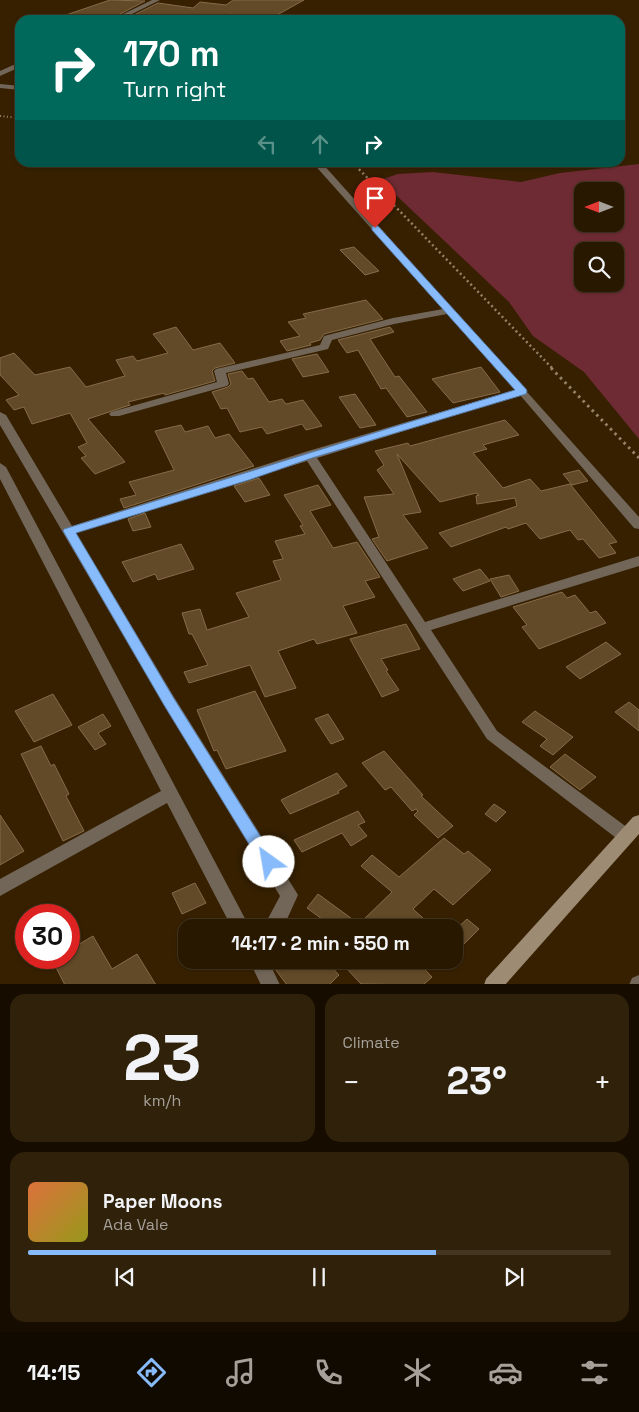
<!DOCTYPE html>
<meta charset="utf-8">
<style>
body{margin:0;font-family:"Space Grotesk",sans-serif;background:#30210a;color:#f1f3f6;height:100vh;display:flex;flex-direction:column;font-size:19px;white-space:nowrap}
*{box-sizing:border-box;margin:0}
p{font-size:16px;color:#a5a099}
.icon{flex:none;width:28px;height:28px;fill:none;stroke:currentColor;stroke-width:2;stroke-linecap:round;stroke-linejoin:round}
.map{position:relative;height:984px;overflow:hidden}
.details{display:flex;flex-direction:column;gap:10px;padding:10px;background:#160d00;flex:1}
.details>*{flex:none}
.hud{position:absolute;left:15px;top:15px;width:610px;height:152px;border-radius:15px;box-shadow:0 1px 4px #0004,0 0 0 1px #443722;background:#00695c;color:#fff;overflow:hidden}
.needle{width:32px;rotate:270deg}
.fabs{position:absolute;left:574px;top:182px;display:grid;gap:10px}
.fabs a{display:grid;place-items:center;width:50px;height:50px;border-radius:10px;background:#281800;box-shadow:0 1px 4px #0004,0 0 0 1px #443722;font-size:25px}
.speed{position:absolute;left:15px;top:904px;display:flex;gap:10px;font-size:25px;font-weight:700;text-align:center}
.speed>*{display:grid;place-content:center;width:65px;height:65px;border-radius:50%;background:#281800;box-shadow:0 1px 4px #0004,0 0 0 1px #443722;line-height:1}
.speed .limit{border:8px solid #d22;background:#fff;color:#111}
.pin{position:absolute;display:grid;place-items:center;width:42px;height:42px;color:#fff;margin:-51px -21px;border-radius:50% 50% 50% 0;rotate:-45deg;box-shadow:0 0 5px #0007}
.pin .icon{rotate:45deg}
.me{position:absolute;width:55px;margin:-28px;rotate:328deg;stroke-linejoin:round;filter:drop-shadow(0 0 4px #0008)}
.turn{display:flex;align-items:center;gap:18px;height:105px;padding:0 25px;font-size:22px}
.turn .icon{width:65px;height:65px;stroke-width:2.5}
.turn b{display:block;font-size:35px;line-height:42px}
.lanes{display:flex;align-items:center;height:48px;padding:0 25px;background:#0003;justify-content:center;gap:25px;direction:ltr}
.lanes .off{opacity:.35}
.big{font-size:38px;font-weight:700;line-height:1.1}
.details .widget{flex:1;display:flex;flex-direction:column;justify-content:center;gap:8px;min-width:0;padding:0 18px;border-radius:15px;background:#30210a}
.details .dial{align-items:center;gap:0}
.dial b{font-size:65px;line-height:1}
.song{display:flex;align-items:center;gap:15px}
.cover{width:60px;height:60px;border-radius:8px;background:linear-gradient(135deg,hsl(20 70% 55%),hsl(60 70% 35%))}
.played{height:5px;border-radius:2px;background:linear-gradient(90deg,#87bbfb 70%,#443722 70%)}
.keys{display:flex;justify-content:space-around;direction:ltr}
.heat{display:flex;justify-content:space-between;align-items:center;font-size:28px;direction:ltr}
.details .tiles{flex:1;display:grid;gap:10px;grid-template-columns:1fr 1fr}
.widget:last-child{grid-column:span 2}
.trip{position:absolute;left:178px;top:919px;width:285px;height:50px;border-radius:15px;background:#281800;box-shadow:0 1px 4px #0004,0 0 0 1px #443722;font-weight:700;line-height:50px;text-align:center}
.tabs{display:flex;height:80px;justify-content:space-around;align-items:center;background:#100a00;color:#a5a099}
.tabs .icon{width:35px;height:35px}
.tabs .current{color:#87bbfb}
.tabs b{font-size:22px;color:#f1f3f6}
.map>svg:first-child{display:block}
.green{fill:#6f2b34;fill-rule:evenodd}
.building{fill:#624927;stroke:#856b49}
.lines{fill:none;stroke-linecap:round;stroke-linejoin:round}
.path-far2{stroke:#958269;stroke-width:2;stroke-dasharray:1 2.5;stroke-linecap:butt}
.path-far1{stroke:#958269;stroke-width:2.5;stroke-dasharray:2 3;stroke-linecap:butt}
.path{stroke:#958269;stroke-width:3;stroke-dasharray:2.5 4;stroke-linecap:butt}
.street{fill:#726658;fill-rule:evenodd}
.secondary{fill:#9e8b74;fill-rule:evenodd}
.route{fill:#87bbfb;stroke:#587aa3}
</style>
<div class="map">
<svg width="639" height="985" viewBox="0 0 639 985">
<rect width="100%" height="100%" fill="#362000"/>
<path class="green" d="M639 164V439L584 372 533 336 509 302 380 180 398 174 433 172 521 182 560 173ZM582 191H615V224H582ZM582 251H615V284H582Z"/>
<path class="building" d="M110 0 145 1 109 20H57V18Z
M233 0H304L268 20H257L230 14 223 20H124L158 3 193 8 200 2 226 5Z
M354 247 379 271 365 275 340 250Z
M366 300 383 319 324 334 320 340 310 343 311 345 287 351 280 341 300 336 288 322 306 318 303 314Z
M176 327 193 350 220 343 235 363 215 368 212 371 215 381 165 395 164 393 128 402 130 405 88 419 125 462 95 474 81 458 86 456 78 447 87 443 70 413 32 424 24 407 14 410 6 400 19 395 0 375V358L14 353 35 375 70 367 86 387 125 376 116 360 133 356 137 361 168 353 153 334Z
M390 327 394 332 370 339 395 377 399 376 427 412 407 417 386 388 381 389 358 350 347 353 338 340Z
M317 354 329 372 303 377 292 359Z
M481 367 500 392 453 403 432 379Z
M242 371 248 379 253 378 269 402 282 399 286 404 303 400 322 426 306 430 302 424 267 434 262 427 240 432 227 408 221 409 212 392 228 387 231 384 228 374Z
M355 394 376 425 360 428 339 397Z
M505 420 519 435 483 445 487 449 473 453 503 488 530 479 541 491 570 484 617 542 609 544 616 553 599 558 583 539 578 540 570 530 540 539 526 523 508 529 506 527 451 547 439 533 517 506 515 498 477 504 476 496 479 495 476 493 440 502 397 454 421 512 403 515 428 548 387 561 372 539 379 537 364 497 394 494 377 470 384 465 375 451 408 443 410 446Z
M181 425 185 432 208 426 215 438 229 434 254 466 124 508 120 499 136 495 129 482 174 470 155 431Z
M579 470 588 481 572 485 563 474Z
M259 478 270 495 245 502 234 486Z
M318 485 331 505 310 511 333 548 357 542 380 577 365 581 375 597 343 606 357 633 317 644 314 639 278 651 296 688 265 697 250 665 189 683 184 672 208 665 192 634H189L182 613 200 609 207 630 249 617 236 593 281 580 273 561 283 559 275 541 305 534 300 526 303 525 284 495Z
M145 513 151 527 133 531 128 519Z
M181 544 194 569 158 580 155 574 133 582 122 562Z
M480 569 490 581 463 591 453 579Z
M509 575 519 591 501 597 490 579Z
M562 592 567 598 575 595 590 613 596 611 606 623 539 649 522 627 527 625 513 607Z
M406 624 420 649 381 659 388 670 386 671 399 690 382 697 350 639Z
M606 642 621 654 580 679 566 667Z
M255 691 286 751 226 769 217 750 214 751 197 710Z
M53 694 72 725 34 742 15 711Z
M629 702 639 710V731L615 712Z
M535 711 573 737 553 755 540 746 547 739 522 722Z
M103 714 111 726 98 733 106 744 95 750 78 727Z
M328 714 344 739 331 744 315 719Z
M41 746 51 766 54 764 69 794 66 796 84 831 63 841 21 754Z
M384 751 423 795 421 796 453 826 438 838 414 815 418 811 416 809 412 811 391 787 385 790 362 763Z
M565 754 596 777 580 790 550 767Z
M337 773 347 786 338 791 339 793 290 814 281 800Z
M494 804 506 812 496 822 485 814Z
M358 811 365 822 358 825 367 836 351 846 342 833 302 852 294 840Z
M0 815 24 851 0 865Z
M444 838 464 854 468 851 491 870 453 905 434 889 413 909 434 928H413L402 918 393 928H334L307 908 318 894 359 924 392 892 361 866 372 855 399 877Z
M195 883 206 903 182 914 172 893Z
M467 919 479 929 454 954V931Z
M93 936 112 969 137 954 156 985H65L51 958H69V950Z
M289 960H325L339 975 329 985H287L275 969Z
M359 960H416L432 977 423 985 361 984 347 969Z"/>
<g class="lines">
<path class="path-far2" d="M0 116 20 118"/>
<path class="path-far1" d="M352 162 553 369"/>
<path class="path" d="M551 368 639 458"/>
<path class="street" d="M152 0H160L120 20H111Z
M20 62V67L0 76V71Z
M0 84 20 86V90L0 88Z
M312 162H321L639 517V529L634 528 520 395 317 458 425 622 639 556V566L431 630 497 731 632 831 634 836 632 841 626 843 620 841 487 739 307 461 76 533 174 697 295 890 298 895 283 928H263L280 896 164 705 0 425V412L6 415 72 526 305 452 515 390 447 314 394 324 332 340 328 349 226 373 229 384 227 386 119 416H111L109 414 111 412 217 382 214 371 216 369 320 345 324 336 393 318 443 309Z
M0 463 6 467 250 928H232L167 803 0 896V879L161 791 0 479Z
M249 960H268L280 985H261Z
M639 975V985H629L632 978Z"/>
<path class="secondary" d="M639 815V834L505 985H484L486 979 633 817Z"/>
</g>
<path class="route" d="M372 226H378L526 389 527 391 526 394 312 458 249 480 76 533 173 697 274 858 276 862 274 867 269 869 263 867 164 705 63 531 64 529C215 483 364 435 515 390L372 230Z"/>
</svg>
<div class="fabs">
<a><svg class="needle" viewBox="-14 -14 28 28"><path d="M0-13l5 13h-10z" fill="#e53935"/><path d="M0 13l5-13h-10z" fill="#a5a099"/></svg></a>
<a><svg class="icon" aria-label="search" viewBox="0 0 24 24"><circle cx="10" cy="10" r="6"/><path d="M15 15l6 6"/></svg></a>
</div>
<div class="speed"><div class="limit">30</div></div>
<div class="pin" style="left:375px;top:228px;background:#d93025"><svg class="icon" aria-label="arrive" viewBox="0 0 24 24"><path d="M6 21V4h12l-3 4 3 4H6"/></svg></div>
<svg class="me" style="left:269px;top:862px" viewBox="-20 -20 40 40"><circle r="19" fill="#fff"/><path d="M0-13L10 11 0 6-10 11z" fill="#87bbfb"/></svg>
<div class="trip">14:17 · 2 min · 550 m</div>
<div class="hud">
<div class="turn"><svg class="icon" aria-label="right" viewBox="0 0 24 24"><path d="M7 20v-9h11M14 6l5 5-5 5"/></svg><div><b>170 m</b>Turn right</div></div>
<div class="lanes"><svg class="icon off" aria-label="left" viewBox="0 0 24 24"><path d="M17 20v-9H6M10 6l-5 5 5 5"/></svg><svg class="icon off" aria-label="ahead" viewBox="0 0 24 24"><path d="M12 20V5M6 11l6-6 6 6"/></svg><svg class="icon" aria-label="right" viewBox="0 0 24 24"><path d="M7 20v-9h11M14 6l5 5-5 5"/></svg></div>
</div>
</div>
<section class="details">
<div class="tiles">
<div class="widget dial"><b>23</b><p>km/h</p></div>
<div class="widget"><p>Climate</p>
<div class="heat"><a>−</a><b class="big">23°</b><a>+</a></div>
</div>
<div class="widget">
<div class="song"><i class="cover"></i><div><b>Paper Moons</b><p>Ada Vale</p></div></div>
<div class="played"></div>
<div class="keys"><svg class="icon" aria-label="previous" viewBox="0 0 24 24"><path d="M18 5L8 12l10 7zM5 5v14"/></svg><svg class="icon" aria-label="pause" viewBox="0 0 24 24"><path d="M8 5v14M16 5v14"/></svg><svg class="icon" aria-label="next" viewBox="0 0 24 24"><path d="M6 5l10 7-10 7zM19 5v14"/></svg></div>
</div>
</div>
</section>
<nav class="tabs">
<b>14:15</b>
<svg class="icon current" aria-label="directions" viewBox="0 0 24 24"><path d="M12 3l9 9-9 9-9-9zM9 14v-3h6M13 9l2 2-2 2"/></svg>
<svg class="icon" aria-label="music" viewBox="0 0 24 24"><path d="M9 18V5l10-2v13"/><circle cx="6" cy="18" r="3"/><circle cx="16" cy="16" r="3"/></svg>
<svg class="icon" aria-label="phone" viewBox="0 0 24 24"><path d="M5 4h4l2 5-3 2q2 4 5 5l2-3 5 2v4C11 20 4 13 5 4z"/></svg>
<svg class="icon" aria-label="climate" viewBox="0 0 24 24"><path d="M12 3v18M4 7l16 10M4 17L20 7"/></svg>
<svg class="icon" aria-label="car" viewBox="0 0 24 24"><path d="M5 17H2v-5l4-1 3-4h7l3 4 3 1v5h-3M9 17h6M6 11h13"/><circle cx="7" cy="17" r="2"/><circle cx="17" cy="17" r="2"/></svg>
<svg class="icon" aria-label="filters" viewBox="0 0 24 24"><path d="M4 7h16M4 17h16"/><circle cx="9" cy="7" r="2"/><circle cx="15" cy="17" r="2"/></svg>
</nav>
